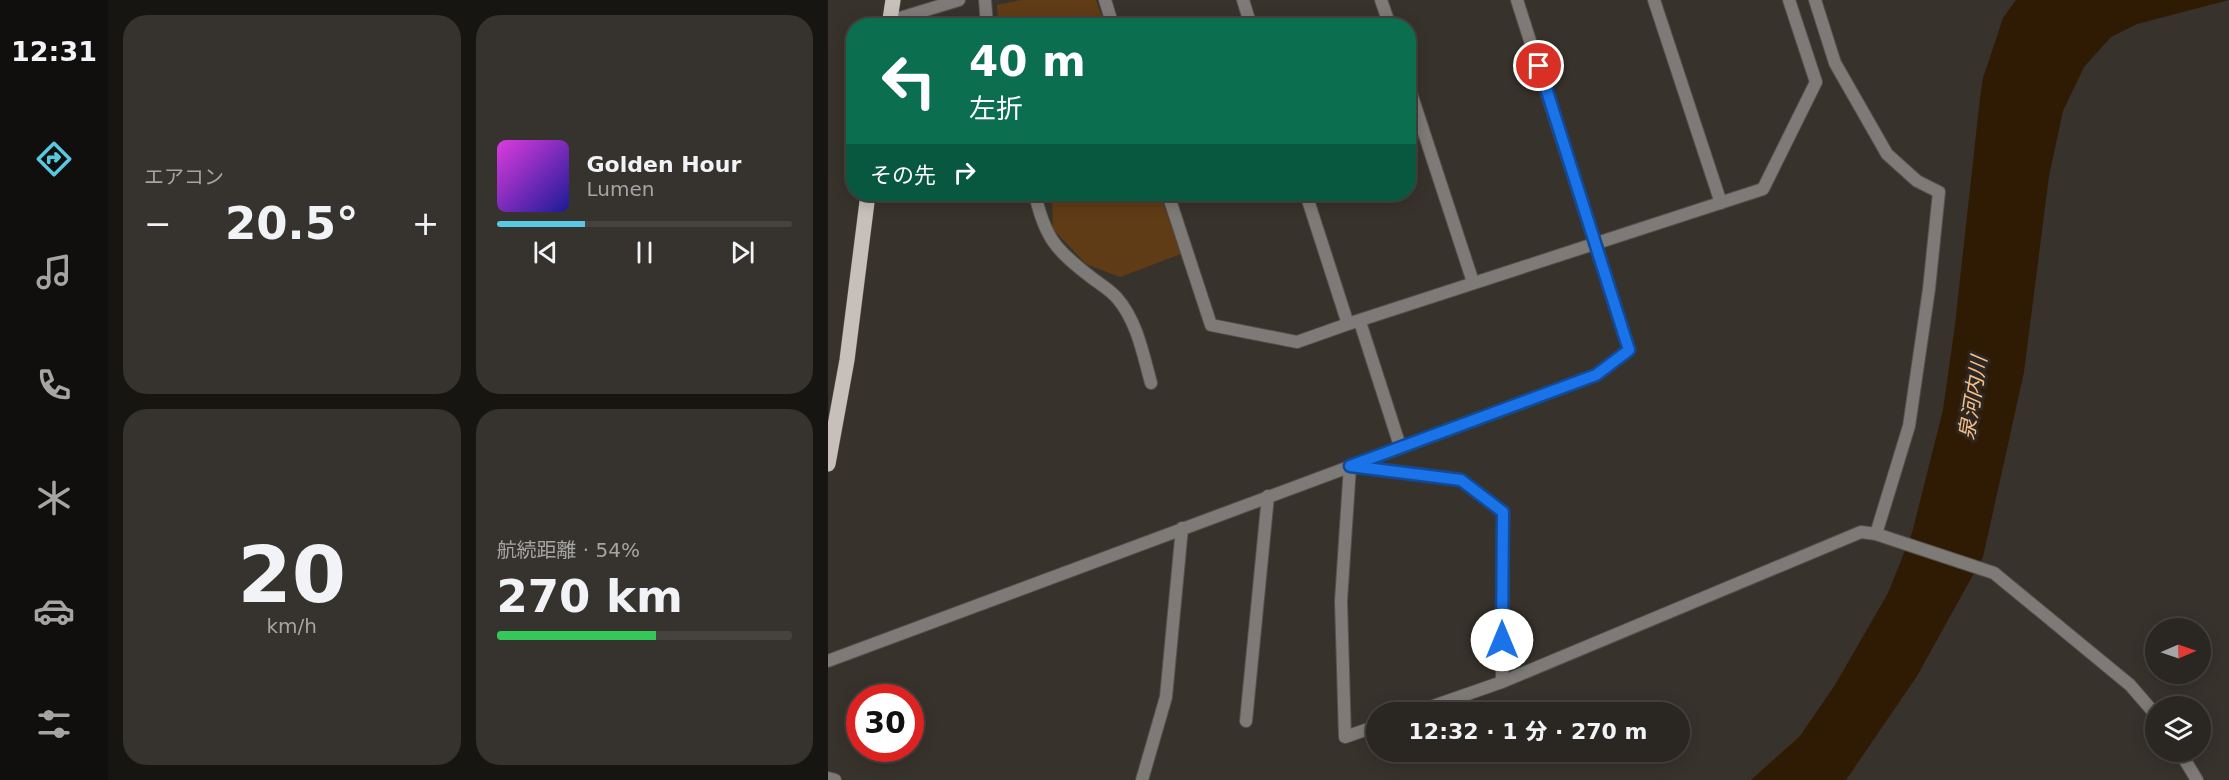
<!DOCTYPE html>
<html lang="ja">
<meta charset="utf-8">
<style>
body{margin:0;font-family:"DejaVu Sans","Noto Sans JP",sans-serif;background:#36322e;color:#f1f3f6;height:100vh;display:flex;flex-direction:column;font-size:22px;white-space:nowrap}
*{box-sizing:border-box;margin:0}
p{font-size:20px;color:#a5a5a5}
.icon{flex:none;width:33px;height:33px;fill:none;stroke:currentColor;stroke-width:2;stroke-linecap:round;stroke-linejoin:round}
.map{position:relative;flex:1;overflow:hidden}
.details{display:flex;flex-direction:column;gap:15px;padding:15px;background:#171512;width:720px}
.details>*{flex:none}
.guide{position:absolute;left:18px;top:18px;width:570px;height:183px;border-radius:24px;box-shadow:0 3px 15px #0003,0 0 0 2px #46433f;background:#0b6e4f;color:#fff;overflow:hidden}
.needle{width:39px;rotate:88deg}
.fabs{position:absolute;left:1317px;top:618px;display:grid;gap:12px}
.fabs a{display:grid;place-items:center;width:66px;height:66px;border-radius:50%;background:#2a2621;box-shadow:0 3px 15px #0003,0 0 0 2px #46433f;font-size:30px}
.speed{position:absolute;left:18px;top:684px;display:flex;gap:12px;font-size:30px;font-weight:700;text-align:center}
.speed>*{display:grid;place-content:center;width:78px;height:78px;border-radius:50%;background:#2a2621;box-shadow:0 3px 15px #0003,0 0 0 2px #46433f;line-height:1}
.speed .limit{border:9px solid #d22;background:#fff;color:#111}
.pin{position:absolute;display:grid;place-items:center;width:51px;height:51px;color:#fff;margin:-26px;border:3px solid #fff;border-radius:50%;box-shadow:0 2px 6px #0007}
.me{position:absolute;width:66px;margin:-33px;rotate:0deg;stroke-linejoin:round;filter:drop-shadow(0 0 4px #0008)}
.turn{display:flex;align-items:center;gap:21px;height:126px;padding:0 24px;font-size:27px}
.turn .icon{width:78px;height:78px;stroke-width:2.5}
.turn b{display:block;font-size:42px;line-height:51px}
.then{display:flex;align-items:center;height:57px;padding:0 24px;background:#0003;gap:12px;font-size:22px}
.big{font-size:45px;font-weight:800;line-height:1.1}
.details .card{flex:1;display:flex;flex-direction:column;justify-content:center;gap:9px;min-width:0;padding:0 21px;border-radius:24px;background:#36322e}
.details .dial{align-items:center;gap:0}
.dial b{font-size:78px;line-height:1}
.song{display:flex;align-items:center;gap:18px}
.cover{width:72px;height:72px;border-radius:9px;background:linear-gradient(135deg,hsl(300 70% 55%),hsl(240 70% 35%))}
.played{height:6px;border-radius:3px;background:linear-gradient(90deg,#57c9e2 30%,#46433f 30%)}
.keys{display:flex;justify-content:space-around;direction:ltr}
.heat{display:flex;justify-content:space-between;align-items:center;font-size:33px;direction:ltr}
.charge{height:9px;border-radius:4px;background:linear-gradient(90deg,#34c759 54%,#46433f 0)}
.details .tiles{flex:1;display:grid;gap:15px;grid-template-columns:repeat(2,1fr)}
.trip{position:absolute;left:538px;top:702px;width:324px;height:60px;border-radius:30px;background:#2a2621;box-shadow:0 3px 15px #0003,0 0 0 2px #46433f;font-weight:800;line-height:60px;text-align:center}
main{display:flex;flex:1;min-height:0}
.menu{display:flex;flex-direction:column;width:108px;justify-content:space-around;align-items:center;background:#110f0d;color:#a5a5a5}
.menu .icon{width:42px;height:42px}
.menu .selected{color:#57c9e2}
.menu b{font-size:27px;color:#f1f3f6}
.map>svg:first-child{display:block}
.green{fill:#5f3c15}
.water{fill:#2f1a03}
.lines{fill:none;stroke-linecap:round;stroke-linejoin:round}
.street-casing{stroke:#56504a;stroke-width:14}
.primary-casing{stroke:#56504a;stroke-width:16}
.street{stroke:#7d7a77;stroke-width:12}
.primary{stroke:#c7c0ba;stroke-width:15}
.route-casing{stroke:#114b97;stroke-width:15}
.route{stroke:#1a73e8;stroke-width:10}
.labels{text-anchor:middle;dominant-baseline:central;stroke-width:6;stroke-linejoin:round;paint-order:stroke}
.water-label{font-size:21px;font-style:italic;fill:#f4bd89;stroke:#2e2822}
</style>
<main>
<nav class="menu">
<b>12:31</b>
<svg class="icon selected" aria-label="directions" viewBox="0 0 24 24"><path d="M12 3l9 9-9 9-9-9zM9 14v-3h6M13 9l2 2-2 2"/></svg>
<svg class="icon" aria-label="music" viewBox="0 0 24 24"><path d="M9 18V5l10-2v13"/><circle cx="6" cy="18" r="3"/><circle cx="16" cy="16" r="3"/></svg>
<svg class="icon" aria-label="phone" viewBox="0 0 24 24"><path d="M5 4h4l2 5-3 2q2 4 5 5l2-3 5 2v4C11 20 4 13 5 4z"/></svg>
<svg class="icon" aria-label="climate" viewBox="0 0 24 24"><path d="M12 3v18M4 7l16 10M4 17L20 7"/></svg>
<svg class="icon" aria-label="car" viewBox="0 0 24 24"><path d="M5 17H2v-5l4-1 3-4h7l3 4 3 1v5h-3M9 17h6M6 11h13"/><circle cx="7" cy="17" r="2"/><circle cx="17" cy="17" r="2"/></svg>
<svg class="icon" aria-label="filters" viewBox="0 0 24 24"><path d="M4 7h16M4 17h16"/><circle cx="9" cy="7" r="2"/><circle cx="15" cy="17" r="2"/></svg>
</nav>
<section class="details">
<div class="tiles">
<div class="card"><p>エアコン</p>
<div class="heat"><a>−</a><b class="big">20.5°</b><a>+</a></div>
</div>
<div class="card">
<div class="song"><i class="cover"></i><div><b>Golden Hour</b><p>Lumen</p></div></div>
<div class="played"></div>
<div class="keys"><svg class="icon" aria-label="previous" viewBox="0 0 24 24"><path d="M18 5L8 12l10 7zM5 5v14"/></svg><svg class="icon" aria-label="pause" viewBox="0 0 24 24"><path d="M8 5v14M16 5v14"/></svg><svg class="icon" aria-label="next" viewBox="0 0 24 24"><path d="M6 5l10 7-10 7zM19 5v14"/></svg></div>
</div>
<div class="card dial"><b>20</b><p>km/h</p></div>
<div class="card"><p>航続距離 · 54%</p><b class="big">270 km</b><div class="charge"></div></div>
</div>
</section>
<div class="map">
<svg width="1401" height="780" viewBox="0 0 1401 780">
<rect width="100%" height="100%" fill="#38322c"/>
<path class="green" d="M193 0H268L277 25H170L169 5Z
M224 194H332L353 254 292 277 258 264 225 229Z"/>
<path class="water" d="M1188 0H1401L1309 24 1283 37 1256 67 1235 111 1221 176 1196 372 1155 557 1089 676 1018 780H923L972 736 1007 685 1060 593 1084 533 1115 410 1127 325 1152 98 1155 78 1175 18Z"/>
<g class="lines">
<g class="street-casing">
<path id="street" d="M157 0 159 26
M277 0 285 26
M415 0 423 26
M553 0 562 26
M826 0 893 203
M987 0 1007 63 1059 154 1089 181 1111 192 1101 289 1081 426 1048 534
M62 21 131 0
M580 84 645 282
M207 194C217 239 229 251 264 278 272 284 282 290 289 298 309 321 315 354 323 383
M340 194 383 325 469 342 520 324
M478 194 520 324 935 189 988 82 961 0
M532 322 572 446
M522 466 513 601 517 737 549 726
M524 466 633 480 675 512 674 682 1033 532 1048 534 1166 573 1302 685 1328 715
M0 661 768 375 801 350 689 0
M588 712 674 682
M418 721 440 496
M1352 752 1369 780
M0 778 7 780
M314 780 338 697 354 528"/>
</g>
<g class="primary-casing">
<path id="primary" d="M61 26 65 0
M0 464 19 360 40 194"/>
</g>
<use href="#street" class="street"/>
<use href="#primary" class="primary"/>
</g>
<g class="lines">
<g class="route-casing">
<path id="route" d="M674 640 675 512 633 480 522 466 768 375 801 350 711 66"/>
</g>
<use href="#route" class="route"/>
</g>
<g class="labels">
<g class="water-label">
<text transform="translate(1145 398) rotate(-81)">泉河内川</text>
</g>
</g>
</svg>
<div class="fabs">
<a><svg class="needle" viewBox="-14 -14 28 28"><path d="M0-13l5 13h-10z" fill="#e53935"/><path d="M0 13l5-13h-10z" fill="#a5a5a5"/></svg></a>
<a><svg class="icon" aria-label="layers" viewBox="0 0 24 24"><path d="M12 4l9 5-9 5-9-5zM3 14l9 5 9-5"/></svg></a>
</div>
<div class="speed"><div class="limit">30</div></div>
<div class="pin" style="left:711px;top:66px;background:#d93025"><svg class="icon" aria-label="arrive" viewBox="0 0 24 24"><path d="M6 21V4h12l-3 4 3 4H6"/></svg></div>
<svg class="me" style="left:674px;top:640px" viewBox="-20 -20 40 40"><circle r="19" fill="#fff"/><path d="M0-13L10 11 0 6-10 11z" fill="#1a73e8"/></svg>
<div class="trip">12:32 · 1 分 · 270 m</div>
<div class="guide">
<div class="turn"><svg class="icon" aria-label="left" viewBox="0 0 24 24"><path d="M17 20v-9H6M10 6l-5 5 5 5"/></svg><div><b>40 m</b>左折</div></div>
<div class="then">その先<svg class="icon" aria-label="right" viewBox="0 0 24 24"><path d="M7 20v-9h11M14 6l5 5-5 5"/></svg></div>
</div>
</div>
</main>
